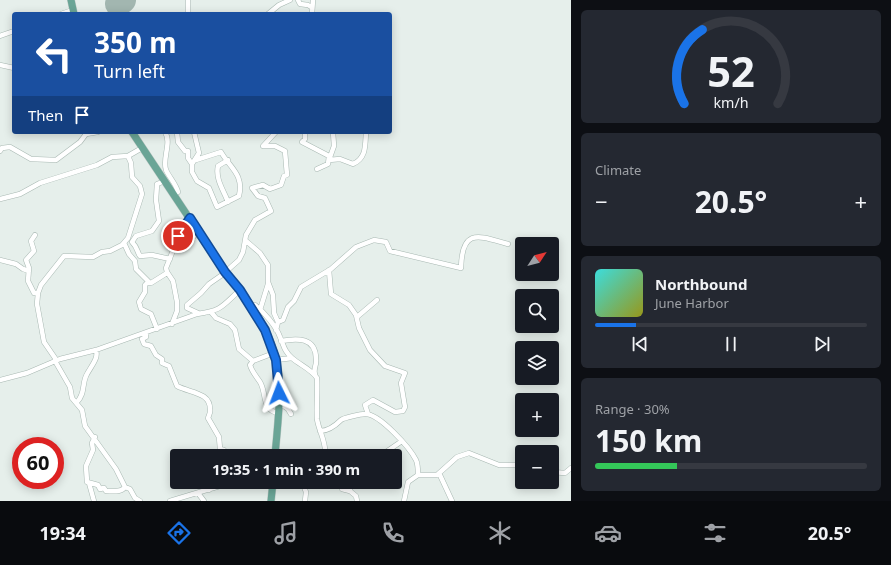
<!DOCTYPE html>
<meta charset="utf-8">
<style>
body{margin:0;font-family:"Noto Sans",sans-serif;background:#242831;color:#f1f3f6;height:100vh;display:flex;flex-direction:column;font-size:15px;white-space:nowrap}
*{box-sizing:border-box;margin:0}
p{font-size:13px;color:#9ea1a6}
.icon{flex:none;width:22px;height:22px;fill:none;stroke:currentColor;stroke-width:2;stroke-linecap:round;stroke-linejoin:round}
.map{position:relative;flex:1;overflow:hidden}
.drawer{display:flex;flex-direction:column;gap:10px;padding:10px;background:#0d0f14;width:320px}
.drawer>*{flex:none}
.top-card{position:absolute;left:12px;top:12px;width:380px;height:122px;border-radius:4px;box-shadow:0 2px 10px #0003;background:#1a4fa0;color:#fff;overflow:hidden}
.needle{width:26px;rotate:54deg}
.controls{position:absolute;left:515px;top:237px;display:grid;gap:8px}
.controls a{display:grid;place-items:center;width:44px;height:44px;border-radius:4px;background:#171b24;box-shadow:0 2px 10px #0003;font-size:20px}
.speed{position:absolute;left:12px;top:437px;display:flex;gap:8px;font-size:20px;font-weight:700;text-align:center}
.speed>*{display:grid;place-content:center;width:52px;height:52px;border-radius:50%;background:#171b24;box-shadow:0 2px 10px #0003;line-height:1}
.speed .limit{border:6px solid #d22;background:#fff;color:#111}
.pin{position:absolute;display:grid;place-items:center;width:34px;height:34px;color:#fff;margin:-17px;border:2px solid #fff;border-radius:50%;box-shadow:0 1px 4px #0007}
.me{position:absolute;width:44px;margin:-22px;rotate:357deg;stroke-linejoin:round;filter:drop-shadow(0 0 3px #0008)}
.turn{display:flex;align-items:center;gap:14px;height:84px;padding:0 16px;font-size:18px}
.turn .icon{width:52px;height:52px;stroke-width:2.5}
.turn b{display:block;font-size:28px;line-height:34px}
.then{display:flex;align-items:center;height:38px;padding:0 16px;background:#0003;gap:8px;font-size:15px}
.big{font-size:30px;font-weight:700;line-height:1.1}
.drawer .tile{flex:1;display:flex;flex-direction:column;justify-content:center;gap:6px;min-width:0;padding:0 14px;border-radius:6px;background:#242831}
.drawer .dial{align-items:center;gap:0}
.dial svg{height:104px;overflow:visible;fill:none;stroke:#363941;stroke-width:7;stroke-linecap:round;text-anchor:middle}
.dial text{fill:#f1f3f6;stroke:none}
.song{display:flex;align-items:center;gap:12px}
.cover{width:48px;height:48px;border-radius:6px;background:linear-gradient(135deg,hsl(180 70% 55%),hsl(60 70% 35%))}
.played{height:4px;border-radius:2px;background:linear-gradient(90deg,#1a73e8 15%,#363941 15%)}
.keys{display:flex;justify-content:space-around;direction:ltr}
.heat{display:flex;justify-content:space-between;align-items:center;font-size:22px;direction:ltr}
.charge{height:6px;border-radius:3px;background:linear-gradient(90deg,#34c759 30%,#363941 0)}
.trip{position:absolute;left:170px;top:449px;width:232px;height:40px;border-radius:4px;background:#171b24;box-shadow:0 2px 10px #0003;font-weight:700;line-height:40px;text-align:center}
.tabs{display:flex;height:64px;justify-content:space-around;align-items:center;background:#090b0e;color:#9ea1a6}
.tabs .icon{width:28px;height:28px}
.tabs .selected{color:#1a73e8}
.tabs b{font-size:18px;color:#f1f3f6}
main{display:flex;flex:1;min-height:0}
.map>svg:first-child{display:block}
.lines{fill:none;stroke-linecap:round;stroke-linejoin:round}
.runway{stroke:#a2b6b0;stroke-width:26}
.minor-casing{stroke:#a8b8b2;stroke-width:5.5}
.primary-casing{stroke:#c2cac8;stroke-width:8}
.minor{stroke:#fff;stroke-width:4.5}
.primary{stroke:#6aa596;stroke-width:7}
.route-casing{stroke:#114b97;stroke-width:10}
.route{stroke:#1a73e8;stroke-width:7}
</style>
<main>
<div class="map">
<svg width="571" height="501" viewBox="0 0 571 501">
<rect width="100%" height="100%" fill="#e6efeb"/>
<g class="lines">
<path class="runway" d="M118 4 123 0"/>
<g class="minor-casing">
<path id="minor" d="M298 0 300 4 308 5 311 7
M61 14 73 10
M188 14V0
M268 14 279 5 290 0
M312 14 313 0
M0 36 14 31
M0 65 14 68
M165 132C172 143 162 158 166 170 169 177 176 184 178 192L174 194
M177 132 178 142 185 151H188V158L192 164
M194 132 199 153 192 164V172L197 181 209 188 217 207 239 196C244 174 230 168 221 152L196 160
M305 132V139L302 142 304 143 329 156 328 164 317 169
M333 132 334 146 329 160 340 159 353 164C367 158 365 144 366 132
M0 151 2 148 10 147 31 159 56 160 80 142 86 134 98 132
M128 156 131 163 132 177 140 186 142 194 128 238 122 245 110 251 102 252 93 257 64 256 41 285 38 293 37 304 44 342 55 358V361L70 387 72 398 82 410 85 426 116 469 125 487 130 489 135 498 140 501
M228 160 218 166C215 179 224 191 228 202
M165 181 157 184 156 200 159 221 152 231 136 236 132 242C138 248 137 252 140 256L152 255 170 259
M0 199 20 194 40 183 97 165 112 157 128 156 142 148
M35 235 31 241 34 251 26 260 29 268 28 281 34 293H38
M245 240 260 253 268 265V282L273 295 274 313 278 322 276 330
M124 243 129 254 135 261 136 269 149 282
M174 248 176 239 190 218
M0 260 16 264 23 269 29 271
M329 270 331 294 349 305 356 315 359 328 370 350 385 366 405 373 401 383 405 407 403 411 395 412 373 400 365 405 368 414
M250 305H255C264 312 276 326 280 337 284 346 284 351 292 358
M260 310 268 284
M211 312 216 318 230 324 235 330 239 349 253 361 250 365C252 372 256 376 260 382 267 393 261 410 278 413
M198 313 187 308V305L201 293 209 284 222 275 239 260 243 252 246 235 255 220 271 211 265 198 258 196 252 188 263 185 270 189 281 185 284 176 287 175 285 151 275 146H263L276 132
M357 317 377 300
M278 322 283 320 288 307 294 301 301 287 331 269 356 247 374 240 386 242 390 251 461 268C462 227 479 236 508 244
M172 324 177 311V302L173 281 167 272 166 268 174 248H177L184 241 200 233
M157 329 151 314 141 309 139 302 145 292V285L147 283H151L167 273
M146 333V337L142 339 144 344 151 346 156 355 162 359V363L169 366 177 386C190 393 210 392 210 409 211 412 209 415 208 418L219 437 220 449 224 450 226 456
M281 341C297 338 316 337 316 359 317 365 313 369 315 374
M276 360 292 358C300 365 311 369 317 378 318 392 316 407 317 419 319 432 327 443 325 456
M253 361 274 353
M0 380 27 373 60 359 96 350 197 314C223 310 221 307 240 290
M77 402C85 394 82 385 86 376 90 367 99 359 96 350
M279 403 288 409 291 414
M320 431C328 431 336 425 341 420 343 418 361 414 365 414 379 413 410 448 416 460 418 464 418 471 418 475L408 482 404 501
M95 437 92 443 93 450 86 466 87 482 98 485 100 489 104 488 106 491C112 491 121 493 125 487
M380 456 402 441
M552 472 565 473 571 468
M439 473 452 501
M418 475H437L457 457 469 453 499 465H522
M302 482 306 492 305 501
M339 482 342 489 350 491
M350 482V491L356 496 357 501
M89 483 94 501
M209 490 210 482
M198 493 204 501
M170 501 233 482"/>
</g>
<g class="primary-casing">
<path id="primary" d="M71 0 74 14
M132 132 225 272C250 302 276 337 279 377 281 403 277 430 275 456
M271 501 273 482"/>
</g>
<use href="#minor" class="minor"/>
<use href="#primary" class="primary"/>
</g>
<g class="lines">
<g class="route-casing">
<path id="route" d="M178 236 190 218 225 272 240 290 265 330 276 360 279 393"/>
</g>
<use href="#route" class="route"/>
</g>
</svg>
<div class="controls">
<a><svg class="needle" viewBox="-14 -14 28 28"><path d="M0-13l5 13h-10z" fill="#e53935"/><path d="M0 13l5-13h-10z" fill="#9ea1a6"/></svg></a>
<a><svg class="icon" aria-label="search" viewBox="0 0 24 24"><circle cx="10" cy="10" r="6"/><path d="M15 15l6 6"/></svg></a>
<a><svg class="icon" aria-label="layers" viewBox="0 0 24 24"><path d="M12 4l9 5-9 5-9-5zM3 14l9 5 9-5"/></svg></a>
<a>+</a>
<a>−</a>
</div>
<div class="speed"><div class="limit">60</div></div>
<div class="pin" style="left:178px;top:236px;background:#d93025"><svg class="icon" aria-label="arrive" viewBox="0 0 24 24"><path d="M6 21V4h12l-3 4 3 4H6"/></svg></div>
<svg class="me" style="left:279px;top:393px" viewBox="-20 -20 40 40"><path d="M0-17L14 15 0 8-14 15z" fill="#1a73e8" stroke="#fff" stroke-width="4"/></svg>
<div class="trip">19:35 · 1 min · 390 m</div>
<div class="top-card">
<div class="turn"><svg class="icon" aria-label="left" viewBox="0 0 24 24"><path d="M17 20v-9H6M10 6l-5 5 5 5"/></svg><div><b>350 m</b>Turn left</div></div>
<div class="then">Then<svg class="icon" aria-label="arrive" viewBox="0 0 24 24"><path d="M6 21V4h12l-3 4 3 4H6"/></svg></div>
</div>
</div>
<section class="drawer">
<div class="tile dial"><svg viewBox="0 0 100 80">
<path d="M14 69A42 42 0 1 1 86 69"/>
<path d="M14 69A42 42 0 0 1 28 12" stroke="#1a73e8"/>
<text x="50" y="56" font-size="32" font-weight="700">52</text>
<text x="50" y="72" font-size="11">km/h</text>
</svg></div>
<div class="tile"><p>Climate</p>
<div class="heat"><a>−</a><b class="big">20.5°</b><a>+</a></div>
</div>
<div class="tile">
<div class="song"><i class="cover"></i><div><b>Northbound</b><p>June Harbor</p></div></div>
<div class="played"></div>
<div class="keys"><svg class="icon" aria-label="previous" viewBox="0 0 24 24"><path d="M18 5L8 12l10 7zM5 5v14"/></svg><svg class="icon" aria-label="pause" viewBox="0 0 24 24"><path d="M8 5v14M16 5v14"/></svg><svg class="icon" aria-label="next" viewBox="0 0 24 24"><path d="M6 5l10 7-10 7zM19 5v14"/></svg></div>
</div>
<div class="tile"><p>Range · 30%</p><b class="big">150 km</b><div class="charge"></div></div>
</section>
</main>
<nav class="tabs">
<b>19:34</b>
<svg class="icon selected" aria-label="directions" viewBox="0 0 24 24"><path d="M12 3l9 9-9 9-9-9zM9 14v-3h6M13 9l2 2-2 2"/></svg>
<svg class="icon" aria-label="music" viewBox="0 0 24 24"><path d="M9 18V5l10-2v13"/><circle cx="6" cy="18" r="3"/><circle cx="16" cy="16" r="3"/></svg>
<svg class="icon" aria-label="phone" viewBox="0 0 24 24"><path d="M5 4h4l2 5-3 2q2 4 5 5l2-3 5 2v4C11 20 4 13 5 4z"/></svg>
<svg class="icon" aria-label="climate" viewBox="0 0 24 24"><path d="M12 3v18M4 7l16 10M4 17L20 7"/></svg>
<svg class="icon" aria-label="car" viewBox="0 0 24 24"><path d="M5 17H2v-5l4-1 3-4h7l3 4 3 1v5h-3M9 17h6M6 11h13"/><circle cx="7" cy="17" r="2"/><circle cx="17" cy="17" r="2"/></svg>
<svg class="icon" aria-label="filters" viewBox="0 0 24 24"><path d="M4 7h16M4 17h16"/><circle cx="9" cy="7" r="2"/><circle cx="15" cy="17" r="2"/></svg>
<b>20.5°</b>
</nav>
